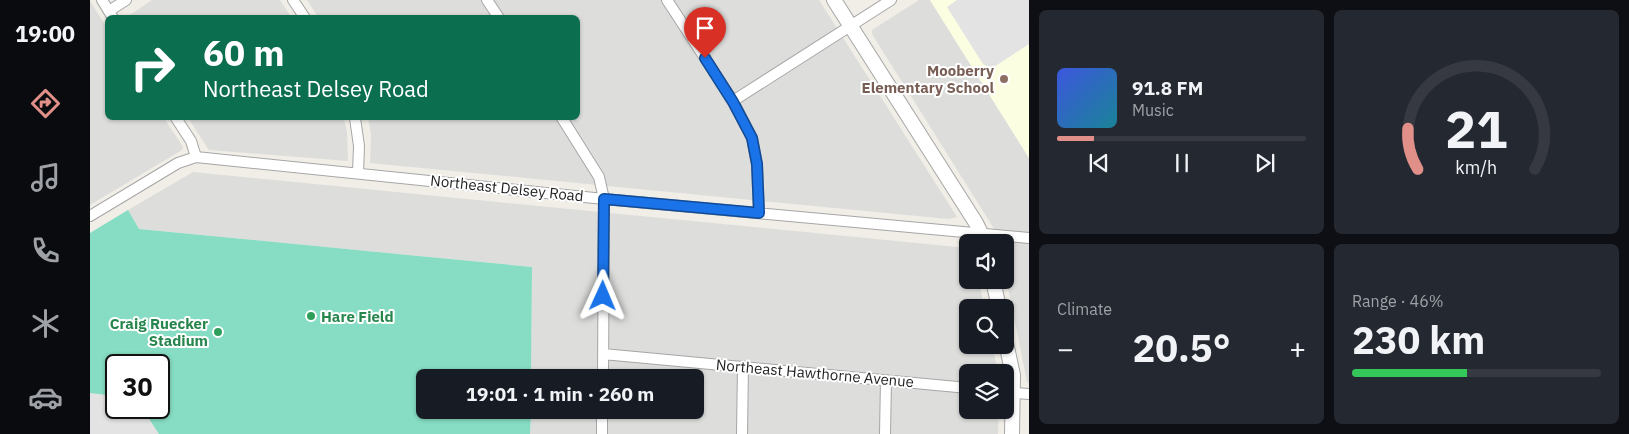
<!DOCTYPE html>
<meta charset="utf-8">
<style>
body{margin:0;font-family:"IBM Plex Sans",sans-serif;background:#242831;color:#f1f3f6;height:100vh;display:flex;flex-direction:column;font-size:19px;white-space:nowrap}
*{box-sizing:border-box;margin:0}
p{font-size:16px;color:#9ea1a6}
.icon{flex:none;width:28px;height:28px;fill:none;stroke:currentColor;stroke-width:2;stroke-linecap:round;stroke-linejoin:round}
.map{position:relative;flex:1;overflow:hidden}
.drawer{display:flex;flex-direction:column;gap:10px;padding:10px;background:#0d0f14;width:600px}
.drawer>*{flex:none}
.hud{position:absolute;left:15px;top:15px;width:475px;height:105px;border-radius:8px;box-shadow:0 1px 4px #0004;background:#0b6e4f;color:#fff;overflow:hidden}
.fabs{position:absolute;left:869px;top:234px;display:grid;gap:10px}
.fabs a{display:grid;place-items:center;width:55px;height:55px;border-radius:8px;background:#171b24;box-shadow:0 1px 4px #0004;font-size:25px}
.speed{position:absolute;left:15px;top:354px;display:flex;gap:10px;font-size:25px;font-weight:700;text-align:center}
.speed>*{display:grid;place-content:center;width:65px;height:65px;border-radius:50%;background:#171b24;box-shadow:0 1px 4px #0004;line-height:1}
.speed .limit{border:2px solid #111;border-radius:8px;background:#fff;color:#111}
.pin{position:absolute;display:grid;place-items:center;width:42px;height:42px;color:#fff;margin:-51px -21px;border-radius:50% 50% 50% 0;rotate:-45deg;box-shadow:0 0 5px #0007}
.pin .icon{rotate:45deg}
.me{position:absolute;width:55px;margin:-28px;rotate:1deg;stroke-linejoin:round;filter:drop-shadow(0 0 4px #0008)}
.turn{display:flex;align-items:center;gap:18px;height:105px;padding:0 15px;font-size:22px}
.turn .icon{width:65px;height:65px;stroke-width:2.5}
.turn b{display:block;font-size:35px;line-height:42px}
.big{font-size:38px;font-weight:700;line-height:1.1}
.drawer .card{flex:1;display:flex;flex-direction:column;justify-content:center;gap:8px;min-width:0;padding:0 18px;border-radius:8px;background:#242831}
.drawer .dial{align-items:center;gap:0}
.dial svg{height:130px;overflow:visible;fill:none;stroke:#363941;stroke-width:7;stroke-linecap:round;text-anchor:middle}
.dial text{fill:#f1f3f6;stroke:none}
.song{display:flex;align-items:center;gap:15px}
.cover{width:60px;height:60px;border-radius:8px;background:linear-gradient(135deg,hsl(230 70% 55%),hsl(190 70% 35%))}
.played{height:5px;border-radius:2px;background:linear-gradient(90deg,#e09089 15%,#363941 15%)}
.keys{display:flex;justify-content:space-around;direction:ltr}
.heat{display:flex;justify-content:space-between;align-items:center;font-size:28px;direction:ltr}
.charge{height:8px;border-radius:4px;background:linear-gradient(90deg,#34c759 46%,#363941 0)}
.drawer .tiles{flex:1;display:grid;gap:10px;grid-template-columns:repeat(2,1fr)}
.trip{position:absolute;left:326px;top:369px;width:288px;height:50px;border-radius:8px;background:#171b24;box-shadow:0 1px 4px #0004;font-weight:700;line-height:50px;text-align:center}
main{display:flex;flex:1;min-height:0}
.menu{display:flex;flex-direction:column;width:90px;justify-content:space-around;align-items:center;background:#090b0e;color:#9ea1a6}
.menu .icon{width:35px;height:35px}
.menu .on{color:#e09089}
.menu b{font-size:22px;color:#f1f3f6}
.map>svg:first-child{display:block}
.residential{fill:#dddddc}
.education{fill:#fcfee1}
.pitch{fill:#86ddc3;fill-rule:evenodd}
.parking{fill:#e3e3e3}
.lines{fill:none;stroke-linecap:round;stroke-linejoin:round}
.minor-casing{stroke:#a6a6a6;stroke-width:12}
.tertiary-casing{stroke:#a6a6a6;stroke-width:16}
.minor{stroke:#fff;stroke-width:10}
.tertiary{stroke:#fff;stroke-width:14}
.route-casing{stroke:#114b97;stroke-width:12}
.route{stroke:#1a73e8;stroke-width:9}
.education-dot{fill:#8d6e63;stroke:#fff;stroke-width:2}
.leisure-dot{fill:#2e9e5b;stroke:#fff;stroke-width:2}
.labels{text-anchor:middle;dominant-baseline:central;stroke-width:4;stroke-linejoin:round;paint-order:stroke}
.education-label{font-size:15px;font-weight:bold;fill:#785e54;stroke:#fff;text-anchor:end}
.street-label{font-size:15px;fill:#1f1f1f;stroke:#fff}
.leisure-label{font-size:15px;font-weight:bold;fill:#27864d;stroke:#fff;text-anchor:start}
</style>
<main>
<nav class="menu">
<b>19:00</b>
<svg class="icon on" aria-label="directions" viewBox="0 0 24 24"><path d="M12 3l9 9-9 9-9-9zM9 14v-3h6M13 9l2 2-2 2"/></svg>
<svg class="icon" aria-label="music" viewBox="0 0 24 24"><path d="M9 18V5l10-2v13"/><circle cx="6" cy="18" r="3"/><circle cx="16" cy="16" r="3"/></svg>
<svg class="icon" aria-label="phone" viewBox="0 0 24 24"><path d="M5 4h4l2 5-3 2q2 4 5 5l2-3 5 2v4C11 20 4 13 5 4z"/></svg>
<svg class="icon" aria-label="climate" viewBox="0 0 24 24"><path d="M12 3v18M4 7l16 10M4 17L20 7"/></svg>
<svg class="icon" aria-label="car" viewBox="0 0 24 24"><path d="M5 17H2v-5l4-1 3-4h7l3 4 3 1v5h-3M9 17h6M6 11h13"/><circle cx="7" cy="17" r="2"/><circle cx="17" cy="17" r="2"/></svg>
</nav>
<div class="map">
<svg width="939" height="434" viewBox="0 0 939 434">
<rect width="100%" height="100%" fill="#f0eee6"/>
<path class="residential" d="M62 0H190L201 17H37Z
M217 0H729L867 217 858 219 280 163 281 135 278 118H488V18L228 17Z
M829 0H840L939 158V384L937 382 915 272V242H908L903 227 782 34V30Z
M0 1 17 28 18 118H74L93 147 92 150 0 205Z
M98 118H254L257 132 258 161 119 150Z
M103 172 877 248 878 280H889L894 307 878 308V345H902L908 372H878V410H909L908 434H440L441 410H605V378L441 377 442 267 49 229 38 210Z"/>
<path class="education" d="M840 0H939V158Z"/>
<path class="pitch" d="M38 210 49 229 442 267 441 377 335 378V410H441L440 434H0V233ZM26 365H69V408H26Z"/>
<path class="parking" d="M867 0H939V44L907 65 900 68 893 64 857 7Z
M0 393 26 396V408H52L69 434H0Z"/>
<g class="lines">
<g class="minor-casing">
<path id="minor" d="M12 0 23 18
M203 0 215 18
M397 0 409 18
M577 0 643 101 662 138 667 165 669 213
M19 11 36 0
M643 101 801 0
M86 118 101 141 106 157
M265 118 269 146 268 173
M472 118 509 177 514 199 513 378
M0 216 88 163 106 157 514 199 939 238
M513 354 878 388
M915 392 939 394
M512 434V410
M652 434 653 366
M795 434 796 380"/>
</g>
<g class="tertiary-casing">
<path id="tertiary" d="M744 0 886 223 895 242
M903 280 909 308
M915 338 923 375 922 434"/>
</g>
<use href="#minor" class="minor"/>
<use href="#tertiary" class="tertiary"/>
</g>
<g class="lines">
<g class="route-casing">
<path id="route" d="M513 296 514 199 669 213 667 164 662 138 643 102 615 58"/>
</g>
<use href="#route" class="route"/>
</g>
<circle class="education-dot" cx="914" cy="79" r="5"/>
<g class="leisure-dot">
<circle cx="221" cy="316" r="5"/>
<circle cx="128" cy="332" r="5"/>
</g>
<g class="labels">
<g class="education-label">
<text x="904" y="70">Mooberry<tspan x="904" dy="17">Elementary School</tspan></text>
</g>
<g class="street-label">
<text transform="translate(417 188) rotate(6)">Northeast Delsey Road</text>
<text transform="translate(725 373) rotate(5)">Northeast Hawthorne Avenue</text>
</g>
<g class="leisure-label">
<text x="231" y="316">Hare Field</text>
<text x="118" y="323" text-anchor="end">Craig Ruecker<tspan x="118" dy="17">Stadium</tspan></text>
</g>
</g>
</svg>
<div class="fabs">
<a><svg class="icon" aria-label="sound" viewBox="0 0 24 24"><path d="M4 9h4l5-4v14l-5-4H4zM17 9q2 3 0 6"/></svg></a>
<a><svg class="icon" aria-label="search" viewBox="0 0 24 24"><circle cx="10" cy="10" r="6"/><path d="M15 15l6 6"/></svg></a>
<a><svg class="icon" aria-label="layers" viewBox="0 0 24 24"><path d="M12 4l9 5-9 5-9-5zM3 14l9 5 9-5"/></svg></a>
</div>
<div class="speed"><div class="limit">30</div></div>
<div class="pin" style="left:615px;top:58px;background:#d93025"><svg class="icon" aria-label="arrive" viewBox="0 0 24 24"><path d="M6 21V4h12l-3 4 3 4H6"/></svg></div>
<svg class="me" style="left:513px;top:296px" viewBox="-20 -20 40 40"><path d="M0-17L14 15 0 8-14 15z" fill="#1a73e8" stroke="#fff" stroke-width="4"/></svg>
<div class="trip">19:01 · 1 min · 260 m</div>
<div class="hud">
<div class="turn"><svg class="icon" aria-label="right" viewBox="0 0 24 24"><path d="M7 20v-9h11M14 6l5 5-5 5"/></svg><div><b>60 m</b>Northeast Delsey Road</div></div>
</div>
</div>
<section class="drawer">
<div class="tiles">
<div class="card">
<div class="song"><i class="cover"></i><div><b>91.8 FM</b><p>Music</p></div></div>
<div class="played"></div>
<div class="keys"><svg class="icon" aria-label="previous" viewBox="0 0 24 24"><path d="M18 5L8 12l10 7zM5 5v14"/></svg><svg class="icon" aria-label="pause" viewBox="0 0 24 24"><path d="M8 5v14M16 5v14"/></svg><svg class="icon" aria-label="next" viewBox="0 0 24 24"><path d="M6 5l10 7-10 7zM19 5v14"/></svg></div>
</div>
<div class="card dial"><svg viewBox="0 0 100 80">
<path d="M14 69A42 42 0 1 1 86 69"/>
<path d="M14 69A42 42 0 0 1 8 44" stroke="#e09089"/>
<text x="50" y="56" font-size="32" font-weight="700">21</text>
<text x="50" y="72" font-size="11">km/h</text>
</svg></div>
<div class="card"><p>Climate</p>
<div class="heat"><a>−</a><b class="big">20.5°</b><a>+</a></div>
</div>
<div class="card"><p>Range · 46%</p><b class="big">230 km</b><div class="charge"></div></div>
</div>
</section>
</main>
